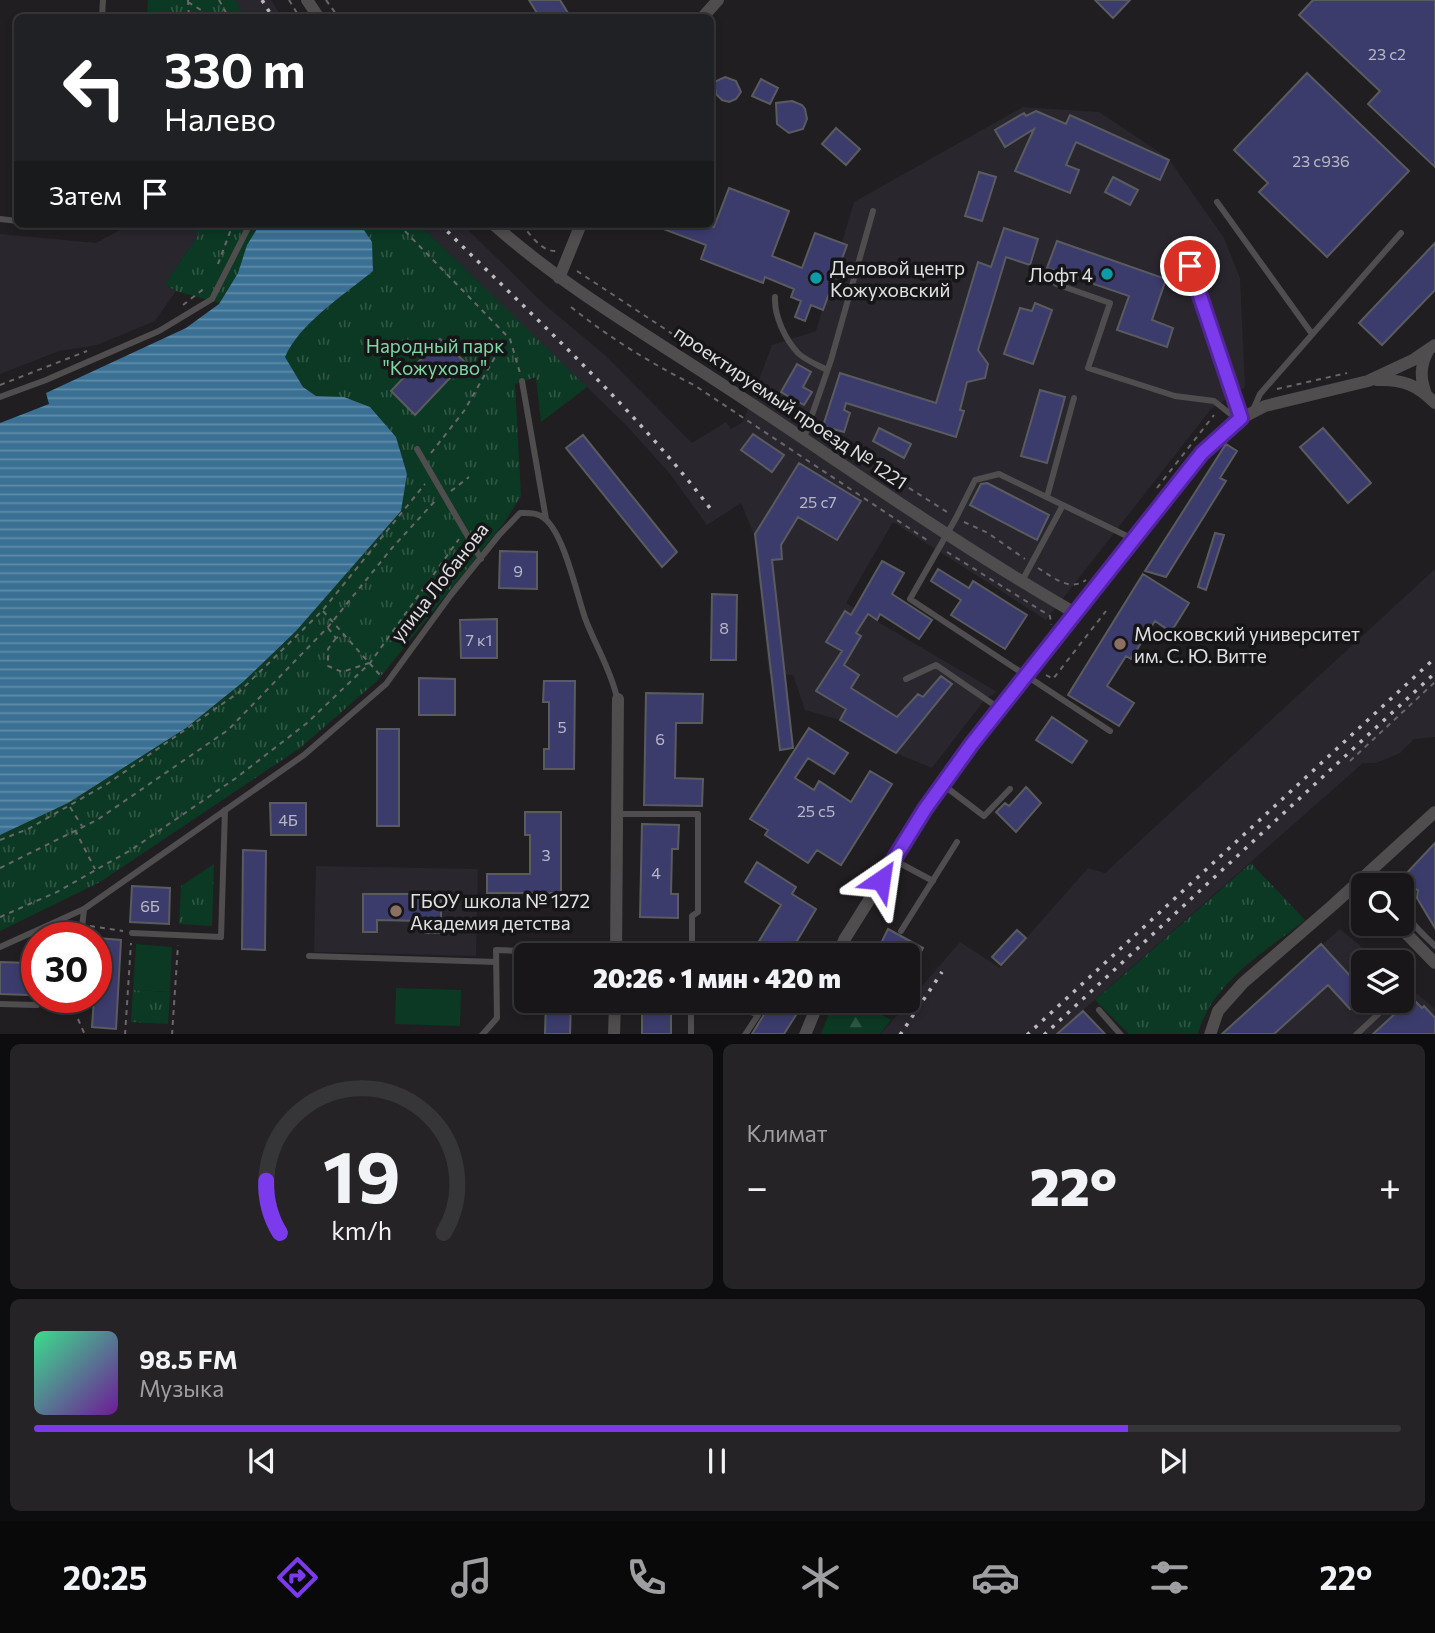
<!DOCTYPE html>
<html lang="ru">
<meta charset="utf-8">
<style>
body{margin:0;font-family:Commissioner,sans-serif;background:#252326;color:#f1f3f6;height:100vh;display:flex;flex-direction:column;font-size:26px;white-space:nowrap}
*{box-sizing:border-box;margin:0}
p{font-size:23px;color:#9f9fa2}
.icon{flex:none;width:38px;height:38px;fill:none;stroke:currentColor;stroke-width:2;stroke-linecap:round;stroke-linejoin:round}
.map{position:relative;height:1034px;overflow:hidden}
.side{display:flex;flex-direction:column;gap:10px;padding:10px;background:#0d0c0e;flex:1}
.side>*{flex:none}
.top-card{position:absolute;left:14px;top:14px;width:700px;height:214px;border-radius:10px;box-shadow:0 4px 10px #0003,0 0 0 2px #363538;background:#202124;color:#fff;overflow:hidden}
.controls{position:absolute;left:1351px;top:873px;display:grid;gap:14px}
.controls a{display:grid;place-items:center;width:63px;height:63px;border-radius:10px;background:#181619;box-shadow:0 4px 10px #0003,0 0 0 2px #363538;font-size:35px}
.speed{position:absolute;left:21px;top:922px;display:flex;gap:14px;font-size:35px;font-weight:700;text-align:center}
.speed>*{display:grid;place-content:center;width:91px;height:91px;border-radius:50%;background:#181619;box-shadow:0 4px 10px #0003,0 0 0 2px #363538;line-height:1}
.speed .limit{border:10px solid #d22;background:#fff;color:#111}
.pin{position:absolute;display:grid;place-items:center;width:60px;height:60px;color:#fff;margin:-30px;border:4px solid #fff;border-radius:50%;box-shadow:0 2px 7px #0007}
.me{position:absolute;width:77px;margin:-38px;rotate:32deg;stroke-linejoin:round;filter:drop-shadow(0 0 5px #0008)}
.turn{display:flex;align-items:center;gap:24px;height:147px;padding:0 35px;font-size:32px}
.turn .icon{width:91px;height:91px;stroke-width:2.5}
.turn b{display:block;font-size:49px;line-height:60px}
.then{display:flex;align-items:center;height:66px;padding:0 35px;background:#0003;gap:14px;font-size:26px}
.big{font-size:52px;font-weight:800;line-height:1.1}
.side .card{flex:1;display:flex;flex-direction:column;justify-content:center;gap:10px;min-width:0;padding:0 24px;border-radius:10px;background:#252326}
.side .dial{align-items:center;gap:0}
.dial svg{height:182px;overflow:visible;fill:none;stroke:#363538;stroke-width:7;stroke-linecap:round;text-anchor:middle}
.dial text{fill:#f1f3f6;stroke:none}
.song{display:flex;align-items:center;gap:21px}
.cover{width:84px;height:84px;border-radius:10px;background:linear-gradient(135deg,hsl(150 70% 55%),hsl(280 70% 35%))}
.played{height:7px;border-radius:4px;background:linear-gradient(90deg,#7c3aed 80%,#363538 80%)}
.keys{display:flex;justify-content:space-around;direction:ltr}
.heat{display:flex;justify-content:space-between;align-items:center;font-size:38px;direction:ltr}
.side .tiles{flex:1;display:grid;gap:10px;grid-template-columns:1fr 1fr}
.card:last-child{grid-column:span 2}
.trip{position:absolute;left:514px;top:943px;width:406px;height:70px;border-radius:10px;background:#181619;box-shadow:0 4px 10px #0003,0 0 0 2px #363538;font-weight:800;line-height:70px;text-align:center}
.tabs{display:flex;height:112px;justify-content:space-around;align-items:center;background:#0a090a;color:#9f9fa2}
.tabs .icon{width:49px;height:49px}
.tabs .current{color:#7c3aed}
.tabs b{font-size:32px;color:#f1f3f6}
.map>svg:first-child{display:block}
.built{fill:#29262e}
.grass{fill:url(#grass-tufts)}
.forest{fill:url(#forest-firs)}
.pitch{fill:#0c3923}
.water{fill:url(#water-rules)}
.building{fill:#3b3c6c;stroke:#5a5b5f;stroke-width:2}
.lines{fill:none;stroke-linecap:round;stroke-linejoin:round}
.path{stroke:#69676a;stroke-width:2;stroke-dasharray:5 5;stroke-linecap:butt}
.service{stroke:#4f4d4e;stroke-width:6}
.minor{stroke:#4f4d4e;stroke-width:12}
.rail{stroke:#bbbabc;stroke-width:3.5;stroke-dasharray:3.5 7;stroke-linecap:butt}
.route-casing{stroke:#51269a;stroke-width:18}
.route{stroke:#7c3aed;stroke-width:12}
.culture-dot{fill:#0f9aa8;stroke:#161518;stroke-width:2.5}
.education-dot{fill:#8d6e63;stroke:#161518;stroke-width:2.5}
.labels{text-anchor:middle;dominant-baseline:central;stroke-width:7;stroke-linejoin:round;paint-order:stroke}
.number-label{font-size:16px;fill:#b8b7c4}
.poi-label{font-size:19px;fill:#e1e0e2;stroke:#161518;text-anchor:start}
.park-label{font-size:19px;fill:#80d7a5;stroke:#161518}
.street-label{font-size:19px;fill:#e1e0e2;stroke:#161518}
</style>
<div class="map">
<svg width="1435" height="1035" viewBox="0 0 1435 1035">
<defs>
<pattern id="grass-tufts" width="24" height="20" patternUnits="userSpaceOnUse" patternTransform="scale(1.75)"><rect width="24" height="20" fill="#0c3923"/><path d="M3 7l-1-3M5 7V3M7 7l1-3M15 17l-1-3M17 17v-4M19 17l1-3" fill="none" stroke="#2f5543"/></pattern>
<pattern id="forest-firs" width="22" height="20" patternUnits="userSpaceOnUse" patternTransform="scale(1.75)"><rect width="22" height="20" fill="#0c3923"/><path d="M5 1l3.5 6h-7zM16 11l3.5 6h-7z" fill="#2f5543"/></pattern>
<pattern id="water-rules" width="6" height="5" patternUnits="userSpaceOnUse" patternTransform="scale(1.75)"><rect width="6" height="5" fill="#3a7093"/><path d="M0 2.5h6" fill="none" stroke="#608ba7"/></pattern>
</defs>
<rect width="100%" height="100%" fill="#201e21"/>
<path class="built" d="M235 0H271L282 17H245Z
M1023 107 1099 112 1168 158 1224 238 1240 278 1245 387 1211 409 1046 620 893 522 846 603 997 692 986 698 932 768 896 753 840 720 805 710 793 675 769 674 754 535 741 503 707 525 670 474 627 426 419 224H462L545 305 605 355 692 443 726 422 731 429 743 422 772 345 816 331 854 202Z
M126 224 190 226 199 234 165 284 176 291 155 321 97 345 59 351 0 374V234L96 243 125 227Z
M1435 569V737L1414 739 1400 753 1376 763H1363L1056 1034 880 1035 960 942 1000 968 1088 868 1105 873Z
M316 866 478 869 476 956 314 952Z
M1340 929 1380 962H1363V1001H1402V981L1435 1009V1034L1219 1035Z"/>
<path class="grass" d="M148 0H235L245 17 147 18Z
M175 224H260L247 245 238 273 219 303 176 291 165 284 199 234 190 226Z
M360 224H419L587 387 541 422 536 377 515 384 521 496 504 523 377 681 300 748 100 882 0 931V835L68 803 186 728 243 682 296 631 401 511 407 474 396 437 370 407 317 397 303 387 284 357C301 323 344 295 373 271L372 242Z
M1251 863 1305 920C1266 951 1211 983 1198 1034H1129L1095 1000Z
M214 864 212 926 179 924 181 886Z
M133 990 170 992 168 1024 131 1022Z"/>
<path class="forest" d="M834 1001H858L891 1020 880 1034H821Z"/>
<path class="pitch" d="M136 944 172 947 170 992 133 990Z
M396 988 461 990 460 1026 395 1024Z"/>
<path class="water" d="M260 224H360L372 242 373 271C344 295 300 323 285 357L303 387 316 396 344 397 370 407 396 437 407 474 401 511 296 631 243 682 186 728 68 803 0 835V423L49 404 46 393 186 328 219 304 238 273 247 245Z"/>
<path class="building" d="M529 0H560L571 18H540Z
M1095 0H1130L1113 18Z
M1313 0H1435V167L1368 104 1380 91 1299 15Z
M1307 73 1409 171 1327 257 1259 192 1268 183 1234 150Z
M725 77 736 81 741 92 736 99 729 102 722 100 716 94 714 82Z
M761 79 778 88 770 104 752 96Z
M792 101 802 105 805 109 807 119 803 129 789 133 777 124 776 103Z
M1036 111 1066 124 1070 115 1169 160 1160 180 1076 142 1066 165 1079 170 1070 193 1015 171 1034 129 1005 147 995 130 1024 113 1026 116Z
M836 128 860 149 846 165 822 144Z
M979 172 996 177 982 221 965 216Z
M1113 177 1138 190 1130 205 1105 192Z
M729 188 789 211 772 256 802 268 815 233 847 245 823 310 811 305 805 321 795 317 801 301 791 297 794 289 765 277 763 283 701 259 706 245 653 225 705 224 714 227Z
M1004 228 1038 239 1030 265 1006 257 978 350 988 364 985 378 967 382 960 410 964 411 956 437 846 403 844 410 850 413 844 432 823 426 840 373 936 403 978 262 991 267Z
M1057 241 1166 279 1152 320 1173 328 1167 347 1117 330 1129 296 1047 268Z
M1435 243V290L1382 345 1359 323Z
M1035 303 1052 310 1033 364 1004 354 1020 308 1032 311Z
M440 339 465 362 415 415 391 391Z
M797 364 811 372 803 387 812 392 804 405 781 392Z
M1040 390 1065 397 1047 463 1021 456Z
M879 428 911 444 904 458 873 441Z
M1323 428 1371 483 1348 503 1300 447Z
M753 434 784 455 772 472 741 450Z
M583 435 677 552 662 567 566 448Z
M1226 444 1237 451 1220 478 1226 481 1166 577 1145 571Z
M799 463 861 501 837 540 798 517 781 545 782 559 772 560 793 748 780 750 755 534Z
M987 483 1049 515 1037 540 970 505 981 484Z
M1215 533 1224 535 1206 590 1198 587Z
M500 551 537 552V589L499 588Z
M882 561 904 573 892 594 932 620 919 639 880 614 877 620 868 614 856 633 861 636 844 665 859 675 851 688 897 717 918 694 923 697 941 676 952 684 896 753 840 720 846 709 816 691 842 651 826 642 845 611 851 615Z
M938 569 969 588 973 581 1027 615 1005 649 951 615 961 600 931 581Z
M1143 574 1189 603 1171 632 1155 621 1131 659 1126 656 1107 686 1134 703 1119 726 1068 695Z
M712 594 737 595 736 660H711Z
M497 619V658H461L460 620Z
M419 678 455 679V715H419Z
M544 681H575L574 769H544V749H549V702H543Z
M646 693 703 694 702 723H676L675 778 703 779 702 806 644 805Z
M1052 717 1087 741 1072 763 1036 740Z
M809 728 848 753 834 774 808 758 795 778 814 790 819 781 851 802 870 771 892 784 841 865 817 850 808 863 765 835 768 830 750 819Z
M377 729H399V826H377Z
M1026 787 1041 803 1016 832 996 812 1005 803 1009 806Z
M270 803H306V835H271Z
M525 812H561V893H487V874H530V835H525Z
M642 824 679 825 678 849H672L671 894H678V918L640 917Z
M1435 843V928L1417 898 1418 890 1410 888 1404 876Z
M243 850 266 851 265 950 242 949Z
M757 862 796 887 792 894 816 909 788 956H750L781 905 745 882Z
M132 886 170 888 169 924 130 922Z
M363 894H441V933H425V921L377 920V932H363Z
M888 929 923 948 908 977V956H875Z
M1017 930 1026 938 1001 965 992 957Z
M97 938 121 940 116 1029 92 1027 94 998H96Z
M1321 944 1363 990V997L1350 1009 1328 985 1274 1034H1222Z
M0 962 30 963 29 995 0 994Z
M1412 998 1422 1008 1424 1006 1435 1018V1034H1373Z
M546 1001H571L570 1034H545Z
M642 1001H671V1034H642Z
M745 1001H792L801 1007 784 1034H752L765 1013Z
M1083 1011 1105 1034H1057Z"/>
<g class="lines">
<path class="path" d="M188 0 189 18
M219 0 229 18
M289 0 300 18
M326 0 339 18
M188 2 214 18
M398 224 510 339 520 373
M521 224C531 235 541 252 557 251
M218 264 233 224
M577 271 800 418
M183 305 206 287
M571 307C610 338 650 363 694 385L930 542
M0 385 87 351
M1277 389 1347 373
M816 429 947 512
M431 453 464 411 506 338
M1157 488 1214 415
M451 491 469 477
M964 522 988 533 1025 559
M947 552 1050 616 1051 625
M1038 568C1053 577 1069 592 1086 580
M323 611 380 675
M328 628 336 638 345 635
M336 638 328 649V666L342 672 369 663
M1046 675 1053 679 1106 611
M1350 761 1435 682
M70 807 82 826
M75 830 95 869
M0 840 28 829 107 784 238 693 322 611 425 484
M0 868 97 820 228 730 328 627 392 548 435 501
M1388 886 1392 870
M1351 905 1363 900
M0 917 57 892 131 850 236 778 307 723 370 663 459 539
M90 926 123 931
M46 1007 64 1010
M78 1019 85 1035
M125 1035 131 943
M172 1035 178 945"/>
<path class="service" d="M102 18 103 0
M1217 202 1312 334
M0 219 18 221
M46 224 69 226 72 224
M1190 266 1241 418
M1056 284 1110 303 1088 368 1175 396 1214 401 1238 420
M775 297C774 316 785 339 798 353 805 360 818 365 827 370
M522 381 546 519
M0 397 46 380 159 331 212 299 250 224
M1253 410 1260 394 1401 233
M804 438 831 360 873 211
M417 449 481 559
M1047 497 1074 398
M1022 581 1063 505
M906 679 936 665 1000 709
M1110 731 910 599 956 518 975 480 999 474 1133 539
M942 784 984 816 1010 789
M618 814H698V912L692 916V956
M894 860 933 881
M1413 893C1394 914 1420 930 1435 946
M901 931 957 842
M132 933 221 937 225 810
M81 938 84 909
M0 947 84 909 304 755 386 684 450 596 499 535 520 513C528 513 538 512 545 519 564 534 577 595 585 618 595 645 611 670 617 698
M309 956 496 962
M728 1001 758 1015 745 1035
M0 1004 37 1005
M1099 1010 1121 1035
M75 1011 76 998
M482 1035 497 1018 496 950 616 954
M691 1035V1001
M1356 1035 1392 1001"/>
<path class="minor" d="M307 0 319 18
M702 18 718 0
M493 224C566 289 651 337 732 391 846 466 957 545 1075 613
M559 278 581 224
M1377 380C1403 379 1417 385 1435 403
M1426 394C1420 378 1420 366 1428 351
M1397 924 1435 963
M616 956 618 699
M838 956 844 940 942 784 1202 453 1238 420 1265 406 1368 381 1413 360 1435 345
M614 1035 615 1001
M805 1035 819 1001
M1210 1035 1218 1011 1243 983 1333 905 1435 812"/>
<path class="rail" d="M262 0 273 18
M440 224C533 317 633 406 713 512
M900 1035 942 972
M1027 1035 1435 658
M1044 1035 1435 673"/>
</g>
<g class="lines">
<g class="route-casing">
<path id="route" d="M881 880 925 809 971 745 1202 453 1241 418 1190 266"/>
</g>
<use href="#route" class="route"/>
</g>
<g class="culture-dot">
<circle cx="1107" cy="274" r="7"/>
<circle cx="816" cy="278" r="7"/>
</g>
<g class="education-dot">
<circle cx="1120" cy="644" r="7"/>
<circle cx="396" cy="911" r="7"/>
</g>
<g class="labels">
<g class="number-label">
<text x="1387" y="53">23 с2</text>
<text x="1321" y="160">23 с936</text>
<text x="818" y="501">25 с7</text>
<text x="518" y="570">9</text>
<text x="724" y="627">8</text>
<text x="479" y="639">7 к1</text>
<text x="562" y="726">5</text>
<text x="660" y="738">6</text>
<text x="816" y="810">25 с5</text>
<text x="288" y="819">4Б</text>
<text x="546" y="854">3</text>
<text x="656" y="872">4</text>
<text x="150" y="905">6Б</text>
</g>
<g class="poi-label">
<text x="830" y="267">Деловой центр<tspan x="830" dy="22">Кожуховский</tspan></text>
<text x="1093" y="274" text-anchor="end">Лофт 4</text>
<text x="1134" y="633">Московский университет<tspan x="1134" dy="22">им. С. Ю. Витте</tspan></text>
<text x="410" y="900">ГБОУ школа № 1272<tspan x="410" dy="22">Академия детства</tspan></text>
</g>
<g class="park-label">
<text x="435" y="345">Народный парк<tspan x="435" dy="22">"Кожухово"</tspan></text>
</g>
<g class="street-label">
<text transform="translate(791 407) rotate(34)">проектируемый проезд № 1221</text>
<text transform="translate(439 582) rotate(-52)">улица Лобанова</text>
</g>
</g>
</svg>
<div class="controls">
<a><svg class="icon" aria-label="search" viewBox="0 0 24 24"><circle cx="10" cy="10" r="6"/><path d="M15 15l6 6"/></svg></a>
<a><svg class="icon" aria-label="layers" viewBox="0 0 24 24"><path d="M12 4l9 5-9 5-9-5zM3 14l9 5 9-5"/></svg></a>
</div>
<div class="speed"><div class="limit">30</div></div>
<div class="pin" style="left:1190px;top:266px;background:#d93025"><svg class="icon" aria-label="arrive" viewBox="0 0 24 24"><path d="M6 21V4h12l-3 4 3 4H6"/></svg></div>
<svg class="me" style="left:881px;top:880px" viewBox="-20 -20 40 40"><path d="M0-17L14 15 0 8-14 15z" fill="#7c3aed" stroke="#fff" stroke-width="4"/></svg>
<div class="trip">20:26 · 1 мин · 420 m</div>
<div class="top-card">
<div class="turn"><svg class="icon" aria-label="left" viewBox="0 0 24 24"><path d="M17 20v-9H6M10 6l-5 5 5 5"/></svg><div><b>330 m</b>Налево</div></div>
<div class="then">Затем<svg class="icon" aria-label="arrive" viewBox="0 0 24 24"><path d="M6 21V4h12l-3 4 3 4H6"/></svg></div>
</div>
</div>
<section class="side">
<div class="tiles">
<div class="card dial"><svg viewBox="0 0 100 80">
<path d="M14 69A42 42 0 1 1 86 69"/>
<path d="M14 69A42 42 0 0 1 8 46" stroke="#7c3aed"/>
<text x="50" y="56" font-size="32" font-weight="700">19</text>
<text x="50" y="72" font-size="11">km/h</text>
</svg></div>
<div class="card"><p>Климат</p>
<div class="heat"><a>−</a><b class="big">22°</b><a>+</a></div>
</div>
<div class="card">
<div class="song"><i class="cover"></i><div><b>98.5 FM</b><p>Музыка</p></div></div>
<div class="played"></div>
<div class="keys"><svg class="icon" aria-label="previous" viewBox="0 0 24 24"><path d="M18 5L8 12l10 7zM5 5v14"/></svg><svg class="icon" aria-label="pause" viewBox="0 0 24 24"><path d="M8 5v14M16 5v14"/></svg><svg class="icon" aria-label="next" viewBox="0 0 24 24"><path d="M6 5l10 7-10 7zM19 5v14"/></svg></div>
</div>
</div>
</section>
<nav class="tabs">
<b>20:25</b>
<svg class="icon current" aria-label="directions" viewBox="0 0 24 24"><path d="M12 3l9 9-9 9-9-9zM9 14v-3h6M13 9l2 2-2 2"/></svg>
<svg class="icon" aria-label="music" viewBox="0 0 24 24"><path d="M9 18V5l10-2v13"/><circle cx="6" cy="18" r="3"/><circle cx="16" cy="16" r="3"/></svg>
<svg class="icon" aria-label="phone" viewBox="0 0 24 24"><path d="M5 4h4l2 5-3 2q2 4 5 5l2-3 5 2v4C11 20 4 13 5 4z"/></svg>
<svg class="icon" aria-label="climate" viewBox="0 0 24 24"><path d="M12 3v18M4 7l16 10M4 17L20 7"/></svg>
<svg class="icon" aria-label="car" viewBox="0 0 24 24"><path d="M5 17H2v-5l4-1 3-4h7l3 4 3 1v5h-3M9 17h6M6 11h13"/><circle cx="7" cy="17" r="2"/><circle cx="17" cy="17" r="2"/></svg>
<svg class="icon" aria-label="filters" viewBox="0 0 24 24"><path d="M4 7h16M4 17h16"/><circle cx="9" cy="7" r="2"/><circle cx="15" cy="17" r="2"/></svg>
<b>22°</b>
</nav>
